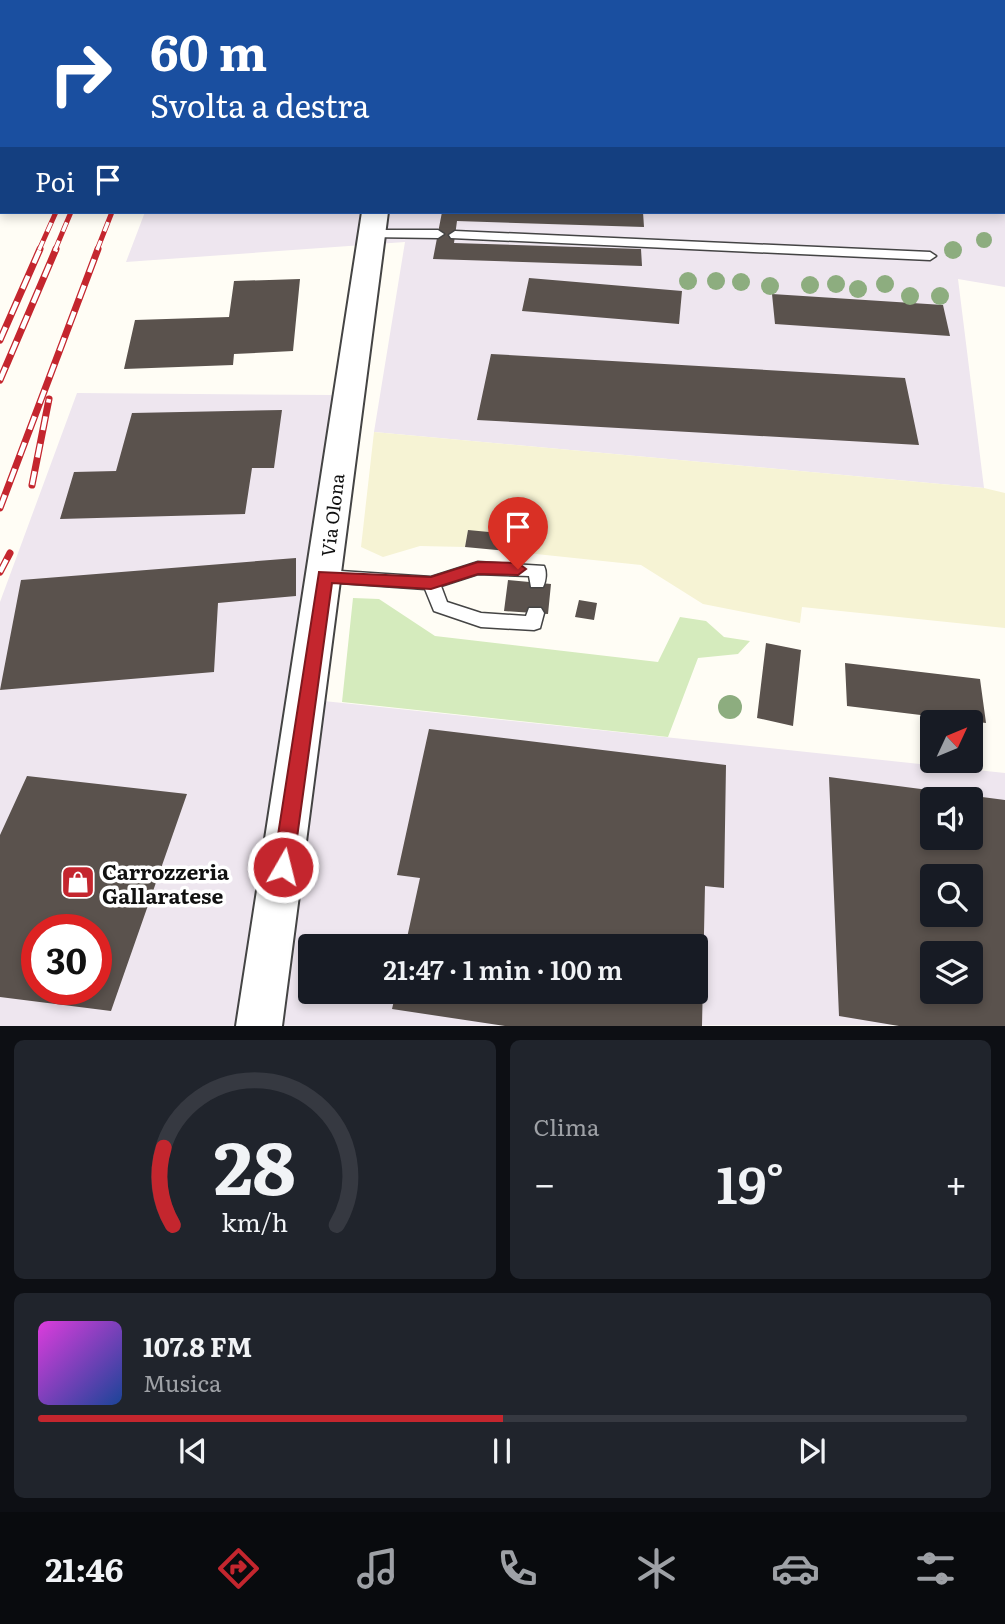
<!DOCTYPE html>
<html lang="it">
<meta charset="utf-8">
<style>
body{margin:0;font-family:Literata,serif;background:#20242c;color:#f1f3f6;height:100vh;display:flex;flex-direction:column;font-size:26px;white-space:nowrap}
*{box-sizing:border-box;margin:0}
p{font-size:23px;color:#9ea1a6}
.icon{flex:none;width:38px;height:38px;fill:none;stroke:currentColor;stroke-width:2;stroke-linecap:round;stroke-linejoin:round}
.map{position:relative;height:1026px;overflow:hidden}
.sheet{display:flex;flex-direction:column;gap:14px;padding:14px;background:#0d0f14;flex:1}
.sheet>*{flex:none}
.guide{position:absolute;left:0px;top:0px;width:1006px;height:214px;box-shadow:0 4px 10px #0003;background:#1a4fa0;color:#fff;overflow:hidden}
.needle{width:46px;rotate:46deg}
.fabs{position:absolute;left:920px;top:710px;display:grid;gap:14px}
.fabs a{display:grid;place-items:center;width:63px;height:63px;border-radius:7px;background:#171b24;box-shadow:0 4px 10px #0003;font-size:35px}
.speed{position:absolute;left:21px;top:914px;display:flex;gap:14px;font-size:35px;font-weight:700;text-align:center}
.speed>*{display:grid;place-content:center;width:91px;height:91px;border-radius:50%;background:#171b24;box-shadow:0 4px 10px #0003;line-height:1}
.speed .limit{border:10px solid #d22;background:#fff;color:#111}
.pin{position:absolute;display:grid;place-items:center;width:60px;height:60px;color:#fff;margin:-72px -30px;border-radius:50% 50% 50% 0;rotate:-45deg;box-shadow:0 0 7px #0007}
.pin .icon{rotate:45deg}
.me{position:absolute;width:77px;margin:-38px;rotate:8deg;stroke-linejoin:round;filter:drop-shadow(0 0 5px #0008)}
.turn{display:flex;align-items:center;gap:24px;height:147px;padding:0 35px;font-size:32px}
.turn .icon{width:91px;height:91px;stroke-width:2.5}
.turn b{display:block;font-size:49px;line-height:60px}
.then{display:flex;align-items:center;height:66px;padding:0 35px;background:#0003;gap:14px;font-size:26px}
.big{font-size:52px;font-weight:600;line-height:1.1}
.sheet .widget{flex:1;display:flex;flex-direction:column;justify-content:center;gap:10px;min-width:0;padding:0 24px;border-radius:10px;background:#20242c}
.sheet .dial{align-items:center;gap:0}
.dial svg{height:182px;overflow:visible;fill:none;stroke:#363941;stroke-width:7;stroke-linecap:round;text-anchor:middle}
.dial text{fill:#f1f3f6;stroke:none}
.song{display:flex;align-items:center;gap:21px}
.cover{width:84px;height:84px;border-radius:10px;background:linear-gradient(135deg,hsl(300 70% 55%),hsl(220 70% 35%))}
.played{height:7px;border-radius:4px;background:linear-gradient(90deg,#c4262e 50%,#363941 50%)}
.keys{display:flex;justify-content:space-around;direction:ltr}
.heat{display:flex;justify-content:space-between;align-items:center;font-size:38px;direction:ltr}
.sheet .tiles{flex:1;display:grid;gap:14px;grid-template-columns:1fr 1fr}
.widget:last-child{grid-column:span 2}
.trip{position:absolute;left:298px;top:934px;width:410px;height:70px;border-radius:7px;background:#171b24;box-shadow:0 4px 10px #0003;font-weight:600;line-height:70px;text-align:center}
.dock{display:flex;height:112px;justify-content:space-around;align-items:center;background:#090b0e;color:#9ea1a6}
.dock .icon{width:49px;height:49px}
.dock .current{color:#c4262e}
.dock b{font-size:32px;color:#f1f3f6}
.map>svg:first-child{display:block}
.industrial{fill:#eee6ef;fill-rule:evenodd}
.farmland{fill:#f6f3d4}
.green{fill:#d5ebbd}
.building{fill:#5a524d;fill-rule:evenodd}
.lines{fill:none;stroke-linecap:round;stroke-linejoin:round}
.lane-casing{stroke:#444;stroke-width:3}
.street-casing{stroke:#444;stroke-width:4}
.lane{fill:#fff;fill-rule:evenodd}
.street{fill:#fff;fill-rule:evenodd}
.rail-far1-casing{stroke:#c4262e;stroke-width:5}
.rail-casing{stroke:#c4262e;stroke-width:7}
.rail-far1{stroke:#fff;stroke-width:3.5;stroke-dasharray:10;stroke-linecap:butt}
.rail{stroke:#fff;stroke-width:4.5;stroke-dasharray:14;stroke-linecap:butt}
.tree{fill:#8dad7f}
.route{fill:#c4262e;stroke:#7f191e;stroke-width:2}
.labels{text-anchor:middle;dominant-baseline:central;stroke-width:7;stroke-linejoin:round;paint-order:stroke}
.street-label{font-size:18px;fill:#111;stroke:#fff}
.near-poi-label{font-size:21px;font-weight:bold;fill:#111;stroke:#fff;text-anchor:start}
</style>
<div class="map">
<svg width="1005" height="1026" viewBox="0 0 1005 1026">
<rect width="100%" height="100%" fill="#fffdf5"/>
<path class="industrial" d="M225 0H937L966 2H225Z
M1005 4V287L958 279 984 488 374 432 405 242 126 262 145 212H1004Z
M77 393 333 395 286 697 1005 773V1025L0 1026V602ZM933 800H971V838H933ZM933 877H971V915H933ZM37 929H96V989H37ZM310 947H695V992H310ZM933 954H971V992H933Z"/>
<path class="farmland" d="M374 432 984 488 1005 493V628L802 607 800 623 703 604 641 565 517 552 468 530 465 547 420 546 383 557 361 547Z"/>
<path class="green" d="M353 598 379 599 435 636 658 662 680 617 706 621 724 637 750 641 738 654 698 658 668 737 342 702Z"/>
<path class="building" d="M442 212H643L644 227 457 221 454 243 641 249 642 266 433 259Z
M529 278 682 291 679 324 522 311Z
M300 279 293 351 234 354 233 365 124 369 135 320 229 317 234 281Z
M772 294 943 305 950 336 775 324Z
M491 354 905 378 919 445 477 420Z
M282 410 274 468H252L245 514 60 519 74 472 116 471 132 413Z
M468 530 520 535 517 552 465 547Z
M296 558V596L218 603 214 672 0 690 21 580Z
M508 580 551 584 548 614 504 611Z
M579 600 597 603 594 620 575 617Z
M766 643 801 650 793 726 757 718Z
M845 663 980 679 986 723 847 706Z
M429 729 726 765 724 888 705 886 702 1026H505L392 1009 396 992H695V947H405L420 878 397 875Z
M27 776 187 794 111 1011 0 997V835ZM37 929H96V989H37Z
M829 777 1005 800V1026H899L839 1016ZM933 800H971V838H933ZM933 877H971V915H933ZM933 954H971V992H933Z"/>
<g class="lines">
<g class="lane-casing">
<path id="lane" d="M372 230H438L444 234 438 238 368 237V231Z
M455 231 930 252 936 256 930 260 451 238 449 235Z
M478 562 544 566C547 572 546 581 543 587H531L529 576 478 574 441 586 447 602 481 613 526 616 529 608H541L544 613 540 628 534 630 481 627 434 611 425 589 325 582 319 580 317 576 319 572 325 570 431 577Z"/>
</g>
<g class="street-casing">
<path id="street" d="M376 0H396V2H376Z
M362 212H388L282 1026H236Z"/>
</g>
<use href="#lane" class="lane"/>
<use href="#street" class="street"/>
<g class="rail-far1-casing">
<path id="rail-far1" d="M39 250 56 212
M55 250 71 212
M97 250 112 212"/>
</g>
<g class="rail-casing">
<path id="rail" d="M0 340 40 249
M0 380 56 249
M32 485 49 399
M0 508 98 249
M0 572 10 553"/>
</g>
<use href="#rail-far1" class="rail-far1"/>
<use href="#rail" class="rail"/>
</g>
<g class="tree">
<circle cx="984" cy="240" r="8"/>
<circle cx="953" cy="250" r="9"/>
<circle cx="688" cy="281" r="9"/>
<circle cx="716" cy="281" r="9"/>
<circle cx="741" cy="282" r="9"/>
<circle cx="836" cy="284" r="9"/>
<circle cx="885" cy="284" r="9"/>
<circle cx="810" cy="285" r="9"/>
<circle cx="770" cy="286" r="9"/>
<circle cx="858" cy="289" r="9"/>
<circle cx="910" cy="296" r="9"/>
<circle cx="940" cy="296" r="9"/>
<circle cx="730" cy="707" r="12"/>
</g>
<path class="route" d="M478 562 518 563 526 569 518 575 478 574 431 589 332 583 293 867 290 874 283 877 276 874 273 867 319 572 431 577Z"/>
<defs>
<g id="shop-square" transform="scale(1.75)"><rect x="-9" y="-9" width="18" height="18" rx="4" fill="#c4262e" stroke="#fff"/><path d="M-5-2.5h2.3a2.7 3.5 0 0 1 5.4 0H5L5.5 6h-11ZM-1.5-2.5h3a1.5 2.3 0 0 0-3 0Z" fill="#fff"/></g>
</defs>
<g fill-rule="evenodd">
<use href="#shop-square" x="78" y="882"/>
</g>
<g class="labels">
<g class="street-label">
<text transform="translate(332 515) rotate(-83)">Via Olona</text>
</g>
<g class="near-poi-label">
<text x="102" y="870">Carrozzeria<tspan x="102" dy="24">Gallaratese</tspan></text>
</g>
</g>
</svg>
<div class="fabs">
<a><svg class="needle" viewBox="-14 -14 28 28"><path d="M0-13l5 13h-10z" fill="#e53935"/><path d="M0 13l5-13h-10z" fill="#9ea1a6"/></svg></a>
<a><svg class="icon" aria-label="sound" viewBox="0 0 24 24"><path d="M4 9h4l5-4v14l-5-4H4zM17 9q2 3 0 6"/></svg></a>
<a><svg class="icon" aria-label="search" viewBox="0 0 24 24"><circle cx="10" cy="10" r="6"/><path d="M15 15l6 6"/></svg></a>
<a><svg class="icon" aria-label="layers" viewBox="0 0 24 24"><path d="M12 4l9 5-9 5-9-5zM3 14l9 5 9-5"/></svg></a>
</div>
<div class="speed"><div class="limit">30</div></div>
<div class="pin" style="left:518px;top:569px;background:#d93025"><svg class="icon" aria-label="arrive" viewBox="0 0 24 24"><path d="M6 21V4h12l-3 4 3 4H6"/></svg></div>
<svg class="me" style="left:283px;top:867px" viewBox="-20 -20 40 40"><circle r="17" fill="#c4262e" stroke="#fff" stroke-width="3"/><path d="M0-11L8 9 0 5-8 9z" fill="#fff"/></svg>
<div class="trip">21:47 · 1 min · 100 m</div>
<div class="guide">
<div class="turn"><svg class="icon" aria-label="right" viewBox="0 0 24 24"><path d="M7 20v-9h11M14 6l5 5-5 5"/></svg><div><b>60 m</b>Svolta a destra</div></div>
<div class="then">Poi<svg class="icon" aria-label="arrive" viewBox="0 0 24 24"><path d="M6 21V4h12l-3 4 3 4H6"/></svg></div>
</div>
</div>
<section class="sheet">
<div class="tiles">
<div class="widget dial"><svg viewBox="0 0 100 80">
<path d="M14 69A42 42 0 1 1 86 69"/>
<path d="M14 69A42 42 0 0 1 10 35" stroke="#c4262e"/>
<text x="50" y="56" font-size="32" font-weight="700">28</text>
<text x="50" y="72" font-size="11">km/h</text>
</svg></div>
<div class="widget"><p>Clima</p>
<div class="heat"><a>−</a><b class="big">19°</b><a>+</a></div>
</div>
<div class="widget">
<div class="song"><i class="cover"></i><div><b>107.8 FM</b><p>Musica</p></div></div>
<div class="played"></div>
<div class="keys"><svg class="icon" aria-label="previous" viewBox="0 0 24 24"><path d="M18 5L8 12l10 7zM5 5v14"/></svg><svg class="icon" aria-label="pause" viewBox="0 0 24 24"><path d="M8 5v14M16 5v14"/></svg><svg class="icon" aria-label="next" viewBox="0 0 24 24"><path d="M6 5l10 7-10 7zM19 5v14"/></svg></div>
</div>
</div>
</section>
<nav class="dock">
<b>21:46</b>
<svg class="icon current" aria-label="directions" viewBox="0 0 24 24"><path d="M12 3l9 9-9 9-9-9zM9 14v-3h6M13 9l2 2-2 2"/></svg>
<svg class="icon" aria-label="music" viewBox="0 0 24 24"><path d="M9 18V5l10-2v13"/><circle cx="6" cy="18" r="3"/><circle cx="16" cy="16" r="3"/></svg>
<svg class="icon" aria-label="phone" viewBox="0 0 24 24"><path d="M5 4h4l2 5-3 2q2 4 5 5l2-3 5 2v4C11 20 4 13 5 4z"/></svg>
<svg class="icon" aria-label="climate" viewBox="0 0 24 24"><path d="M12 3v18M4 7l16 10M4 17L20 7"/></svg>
<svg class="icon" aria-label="car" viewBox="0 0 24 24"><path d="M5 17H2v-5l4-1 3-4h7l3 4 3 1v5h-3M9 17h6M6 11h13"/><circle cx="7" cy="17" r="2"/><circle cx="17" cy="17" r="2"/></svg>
<svg class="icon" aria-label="filters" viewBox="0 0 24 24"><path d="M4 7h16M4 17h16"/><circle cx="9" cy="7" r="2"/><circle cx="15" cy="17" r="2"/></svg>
</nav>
